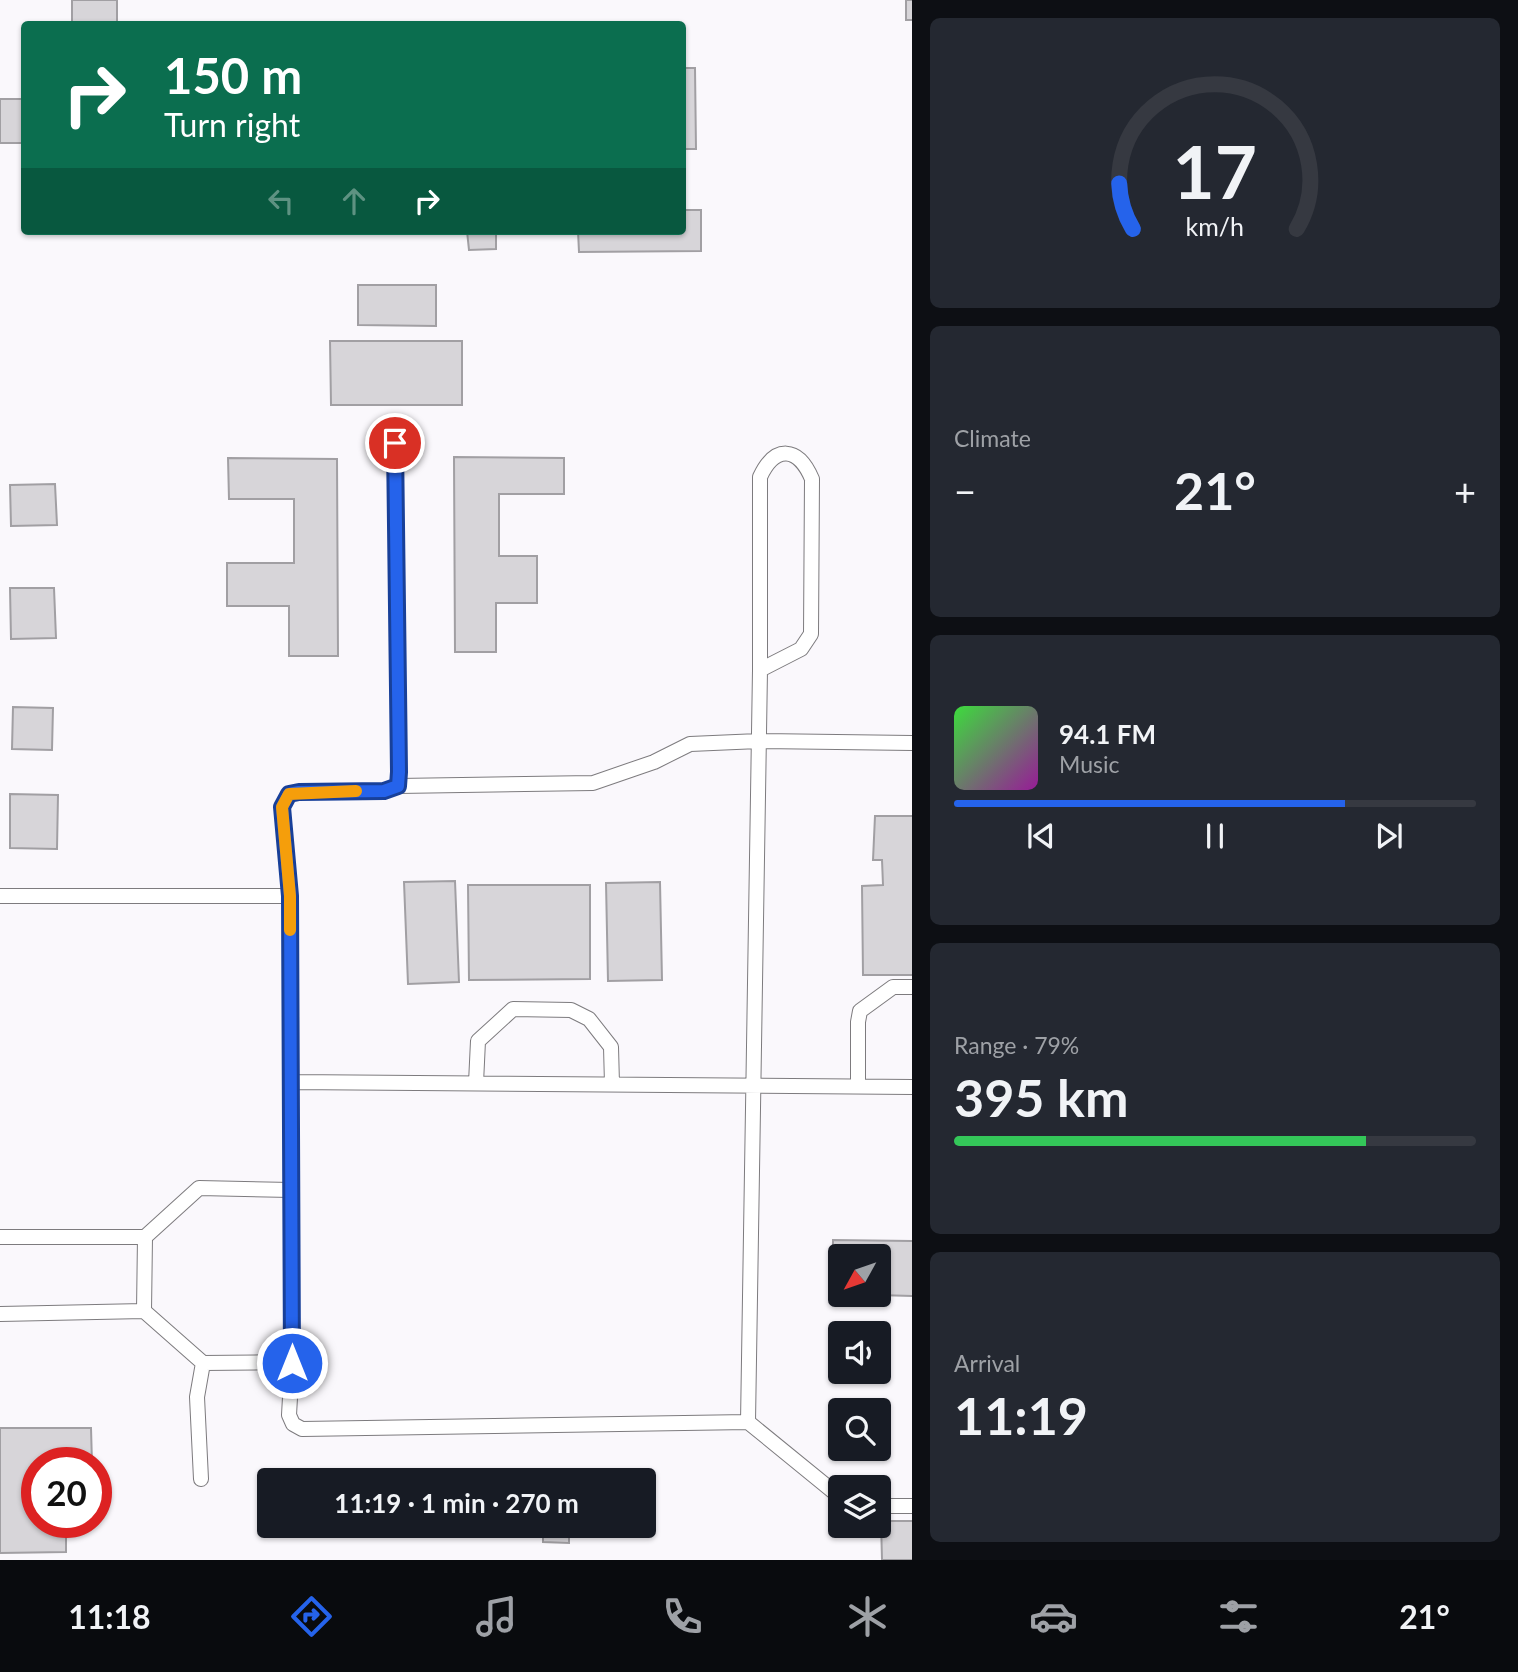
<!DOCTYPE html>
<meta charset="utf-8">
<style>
body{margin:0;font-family:Lato,sans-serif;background:#242831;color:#f1f3f6;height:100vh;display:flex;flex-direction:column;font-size:26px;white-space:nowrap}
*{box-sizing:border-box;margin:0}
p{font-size:23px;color:#9ea1a6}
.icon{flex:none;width:38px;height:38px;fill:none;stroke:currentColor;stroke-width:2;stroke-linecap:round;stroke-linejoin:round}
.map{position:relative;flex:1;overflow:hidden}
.panel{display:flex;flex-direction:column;gap:18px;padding:18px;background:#0d0f14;width:606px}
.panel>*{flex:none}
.top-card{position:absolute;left:21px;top:21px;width:665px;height:214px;border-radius:7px;box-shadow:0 2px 5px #0004;background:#0b6e4f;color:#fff;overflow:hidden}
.needle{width:46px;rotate:230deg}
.tools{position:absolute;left:828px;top:1244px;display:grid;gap:14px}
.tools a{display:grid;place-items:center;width:63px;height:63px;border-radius:7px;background:#171b24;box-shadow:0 2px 5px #0004;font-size:35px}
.speed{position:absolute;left:21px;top:1447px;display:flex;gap:14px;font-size:35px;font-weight:700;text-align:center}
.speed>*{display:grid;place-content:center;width:91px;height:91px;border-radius:50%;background:#171b24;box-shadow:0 2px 5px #0004;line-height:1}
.speed .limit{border:10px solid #d22;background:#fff;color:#111}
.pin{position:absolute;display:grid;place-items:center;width:60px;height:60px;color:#fff;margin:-30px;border:4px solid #fff;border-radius:50%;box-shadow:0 2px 7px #0007}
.me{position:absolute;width:77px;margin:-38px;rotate:0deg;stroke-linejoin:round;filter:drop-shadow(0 0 5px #0008)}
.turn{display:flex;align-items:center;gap:24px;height:147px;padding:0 28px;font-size:32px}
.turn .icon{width:91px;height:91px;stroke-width:2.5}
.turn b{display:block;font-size:49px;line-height:60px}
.lanes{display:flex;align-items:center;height:66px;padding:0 28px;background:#0003;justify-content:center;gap:35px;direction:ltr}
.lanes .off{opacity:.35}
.big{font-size:52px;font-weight:700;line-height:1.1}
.panel .tile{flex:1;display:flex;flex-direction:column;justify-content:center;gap:10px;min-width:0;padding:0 24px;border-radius:10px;background:#242831}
.panel .dial{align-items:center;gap:0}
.dial svg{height:182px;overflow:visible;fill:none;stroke:#363941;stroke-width:7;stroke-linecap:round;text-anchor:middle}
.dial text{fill:#f1f3f6;stroke:none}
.song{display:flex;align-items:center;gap:21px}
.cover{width:84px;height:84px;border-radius:10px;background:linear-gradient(135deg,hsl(120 70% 55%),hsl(300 70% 35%))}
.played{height:7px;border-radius:4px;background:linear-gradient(90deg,#2563eb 75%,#363941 75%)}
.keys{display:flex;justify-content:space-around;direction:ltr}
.heat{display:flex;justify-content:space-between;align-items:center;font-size:38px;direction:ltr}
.charge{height:10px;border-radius:5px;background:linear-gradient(90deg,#34c759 79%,#363941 0)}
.trip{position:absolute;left:257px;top:1468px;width:399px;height:70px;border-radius:7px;background:#171b24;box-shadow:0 2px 5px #0004;font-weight:700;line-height:70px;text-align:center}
.tab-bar{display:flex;height:112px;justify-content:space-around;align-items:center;background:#090b0e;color:#9ea1a6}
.tab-bar .icon{width:49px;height:49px}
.tab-bar .active{color:#2563eb}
.tab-bar b{font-size:32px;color:#f1f3f6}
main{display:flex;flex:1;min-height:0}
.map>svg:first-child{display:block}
.building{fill:#d7d5d9;stroke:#a19fa3;stroke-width:2}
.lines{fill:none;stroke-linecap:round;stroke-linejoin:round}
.service-casing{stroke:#7d7b7e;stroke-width:16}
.service{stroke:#fff;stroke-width:14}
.route-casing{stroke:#184099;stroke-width:18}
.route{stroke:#2563eb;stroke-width:12}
.slow{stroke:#f59e0b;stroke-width:12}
</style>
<main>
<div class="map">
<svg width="913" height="1560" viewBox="0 0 913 1560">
<rect width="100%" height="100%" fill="#faf8fc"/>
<path class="building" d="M72 0H117V24H72Z
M906 0H913V20H906Z
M682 68H695L696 149H682Z
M0 99H24V143H0Z
M682 210H701V251L579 252 578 231H682Z
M467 231H496V249L469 250Z
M358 285H436V326L358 325Z
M330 341H462V405H331Z
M454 457 564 458V494H499V556H537V603H496V652H455Z
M228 458 337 459 338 656H289V606H227V563H294V499H229Z
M55 484 57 525 11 526 10 485Z
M10 588H54L56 638 11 639Z
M13 707 53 708 52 750 12 749Z
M10 794 58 795 57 849 10 848Z
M875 816H913V975H863L862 886 883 885 882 860H873Z
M455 881 459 982 408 984 404 882Z
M660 882 662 980 608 981 606 883Z
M468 885H590V979L469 980Z
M833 1240 913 1241V1296L878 1295V1256H840V1294H832Z
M0 1428H91L92 1463H37V1522H66V1552L0 1553Z
M881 1521H913V1560H882Z
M543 1526H569V1543L543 1542Z"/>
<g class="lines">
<g class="service-casing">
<path id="service" d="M395 443 399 772 398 786 384 791 299 792 289 794 282 807 290 896 292 1362 289 1415 293 1424 302 1429 748 1422 840 1497
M398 786 593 783 654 762 690 744 759 741 913 743
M0 896H290
M291 1082 913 1087
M476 1083 478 1041 513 1009 571 1010 589 1019 611 1047 612 1084
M858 1086V1022L860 1011 893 987H913
M291 1190 199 1188 145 1237 144 1311 203 1363 292 1362
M0 1237H145
M0 1314 144 1311
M748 1422 760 670V477C775 445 798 446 812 479L811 634 801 649 760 670
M201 1479 197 1397 203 1363
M878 1506H913"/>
</g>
<use href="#service" class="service"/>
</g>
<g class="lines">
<g class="route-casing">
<path id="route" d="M292 1363 290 896 282 807 289 794 299 792 384 791 398 786 399 772 395 443"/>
</g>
<use href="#route" class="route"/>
<path class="slow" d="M290 930V896L282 807 289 794 356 791"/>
</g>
</svg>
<div class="tools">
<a><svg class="needle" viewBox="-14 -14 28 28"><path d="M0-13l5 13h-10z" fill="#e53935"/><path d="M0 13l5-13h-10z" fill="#9ea1a6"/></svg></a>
<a><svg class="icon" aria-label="sound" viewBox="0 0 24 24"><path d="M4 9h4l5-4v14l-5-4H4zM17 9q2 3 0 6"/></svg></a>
<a><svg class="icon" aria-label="search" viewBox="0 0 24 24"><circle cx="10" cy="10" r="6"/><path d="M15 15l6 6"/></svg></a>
<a><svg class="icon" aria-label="layers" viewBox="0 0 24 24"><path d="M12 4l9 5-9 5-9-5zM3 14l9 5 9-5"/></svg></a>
</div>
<div class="speed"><div class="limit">20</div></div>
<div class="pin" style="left:395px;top:443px;background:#d93025"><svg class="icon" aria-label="arrive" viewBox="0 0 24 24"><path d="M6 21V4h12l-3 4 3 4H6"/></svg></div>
<svg class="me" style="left:292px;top:1363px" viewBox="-20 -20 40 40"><circle r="17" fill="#2563eb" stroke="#fff" stroke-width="3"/><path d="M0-11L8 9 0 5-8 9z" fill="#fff"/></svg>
<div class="trip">11:19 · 1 min · 270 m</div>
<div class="top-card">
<div class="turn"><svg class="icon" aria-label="right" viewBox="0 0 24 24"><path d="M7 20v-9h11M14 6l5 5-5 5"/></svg><div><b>150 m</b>Turn right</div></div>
<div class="lanes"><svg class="icon off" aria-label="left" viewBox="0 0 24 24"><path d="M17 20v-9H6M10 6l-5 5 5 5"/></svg><svg class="icon off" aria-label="ahead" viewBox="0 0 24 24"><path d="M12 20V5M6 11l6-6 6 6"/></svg><svg class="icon" aria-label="right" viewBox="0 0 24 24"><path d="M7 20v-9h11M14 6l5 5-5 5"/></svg></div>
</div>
</div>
<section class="panel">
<div class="tile dial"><svg viewBox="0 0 100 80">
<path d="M14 69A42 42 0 1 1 86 69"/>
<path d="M14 69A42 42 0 0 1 8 49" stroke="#2563eb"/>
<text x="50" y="56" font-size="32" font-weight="700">17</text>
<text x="50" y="72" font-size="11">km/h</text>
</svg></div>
<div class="tile"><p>Climate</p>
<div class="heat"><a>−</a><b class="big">21°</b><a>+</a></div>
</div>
<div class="tile">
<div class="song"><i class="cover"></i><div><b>94.1 FM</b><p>Music</p></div></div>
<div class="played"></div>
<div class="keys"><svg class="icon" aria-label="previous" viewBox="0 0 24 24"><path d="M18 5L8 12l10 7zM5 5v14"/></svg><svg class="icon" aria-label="pause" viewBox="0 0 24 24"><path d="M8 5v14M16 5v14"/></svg><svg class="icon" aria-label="next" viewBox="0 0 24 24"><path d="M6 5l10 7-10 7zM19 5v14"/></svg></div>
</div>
<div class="tile"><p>Range · 79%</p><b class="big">395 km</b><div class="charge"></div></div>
<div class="tile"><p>Arrival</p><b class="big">11:19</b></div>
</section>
</main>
<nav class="tab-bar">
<b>11:18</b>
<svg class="icon active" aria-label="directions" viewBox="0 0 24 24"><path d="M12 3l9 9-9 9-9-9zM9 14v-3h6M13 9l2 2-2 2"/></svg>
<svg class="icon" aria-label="music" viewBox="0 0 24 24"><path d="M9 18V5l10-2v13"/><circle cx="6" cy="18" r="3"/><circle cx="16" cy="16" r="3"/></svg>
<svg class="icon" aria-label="phone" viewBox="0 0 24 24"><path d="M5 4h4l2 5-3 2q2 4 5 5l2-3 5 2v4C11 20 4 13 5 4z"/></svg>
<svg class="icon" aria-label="climate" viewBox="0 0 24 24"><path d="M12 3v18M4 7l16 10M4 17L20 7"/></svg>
<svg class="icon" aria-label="car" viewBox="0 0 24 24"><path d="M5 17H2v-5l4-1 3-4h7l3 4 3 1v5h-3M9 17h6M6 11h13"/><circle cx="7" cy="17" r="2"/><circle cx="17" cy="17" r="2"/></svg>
<svg class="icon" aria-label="filters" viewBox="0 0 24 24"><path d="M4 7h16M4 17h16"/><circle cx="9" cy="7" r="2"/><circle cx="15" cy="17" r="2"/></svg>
<b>21°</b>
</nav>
